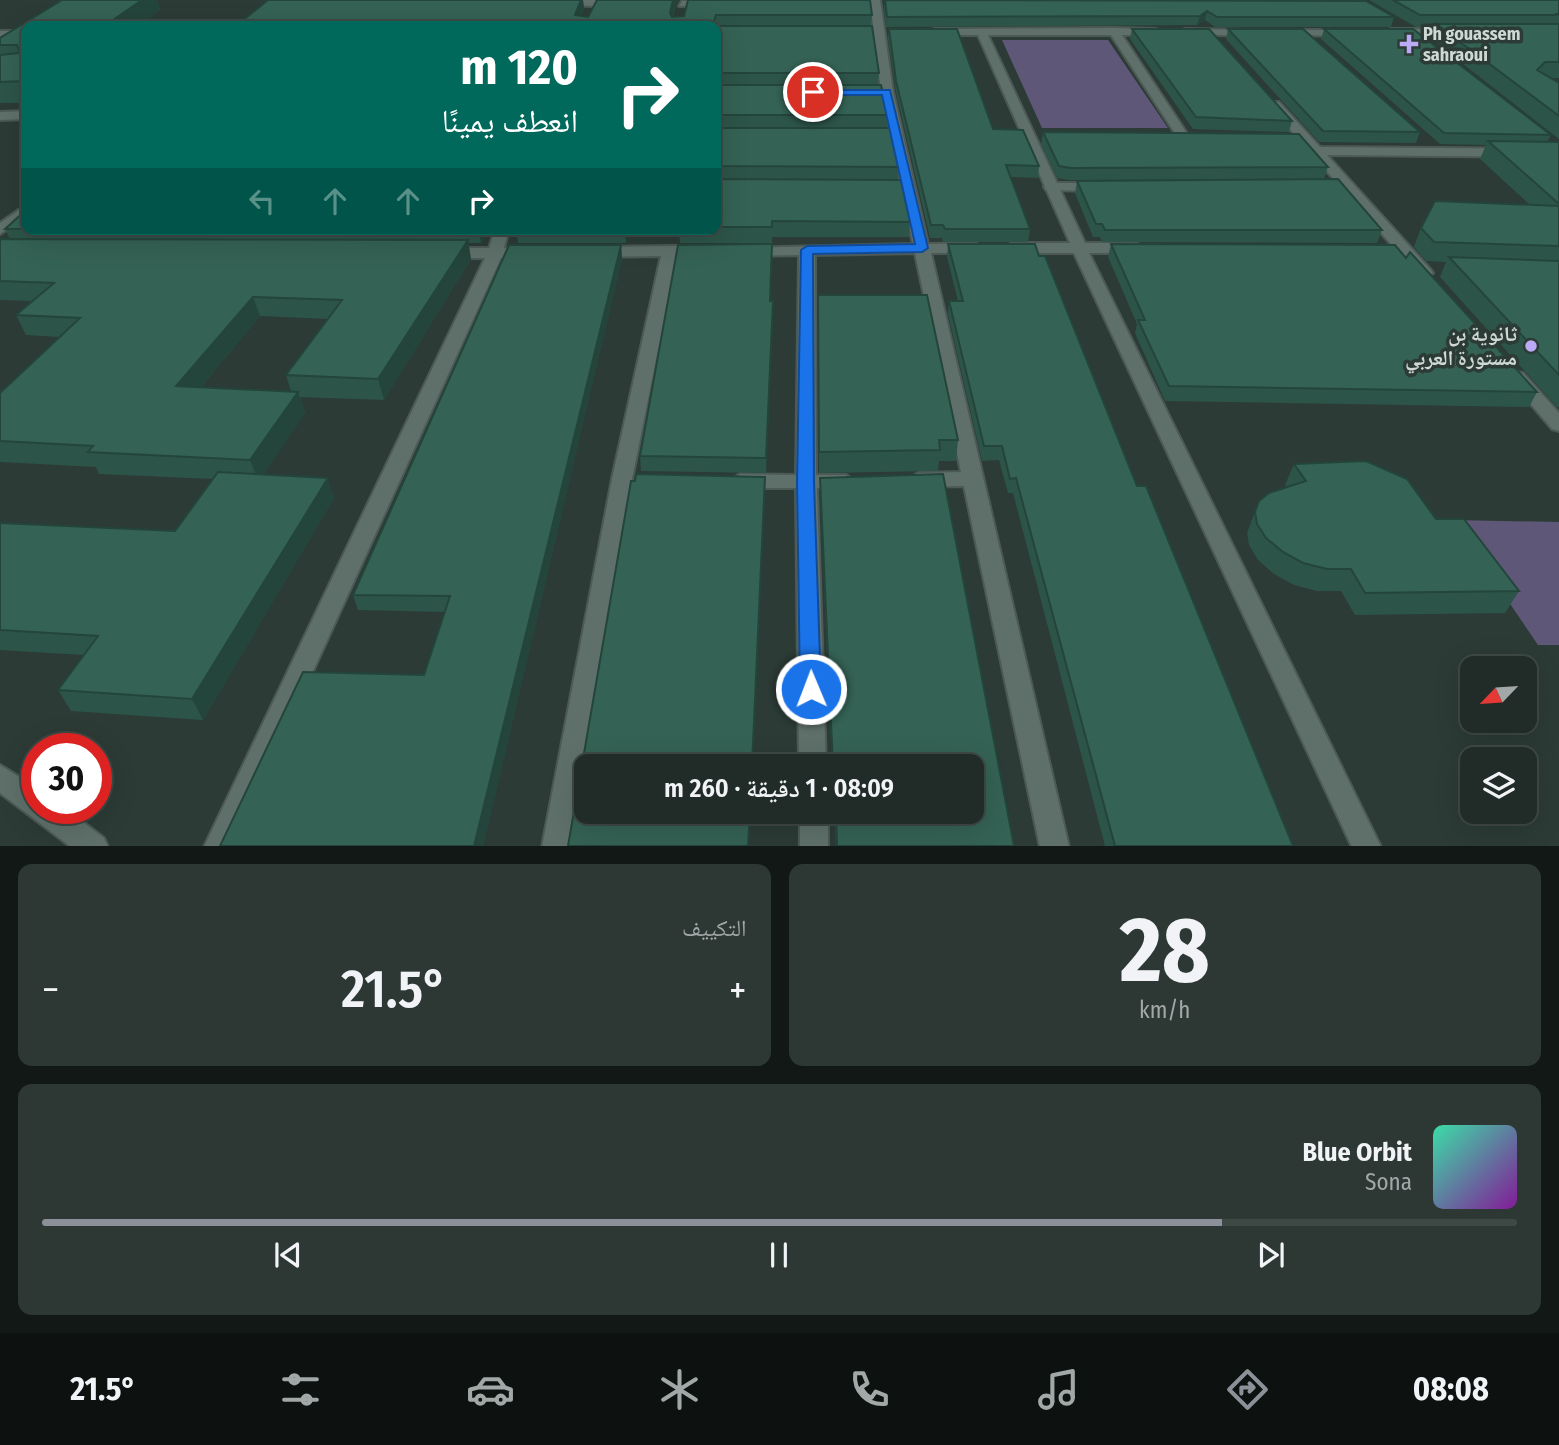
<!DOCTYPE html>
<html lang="ar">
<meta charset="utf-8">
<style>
body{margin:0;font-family:"Fira Sans Condensed","Noto Naskh Arabic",sans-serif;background:#2d3834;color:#f1f3f6;direction:rtl;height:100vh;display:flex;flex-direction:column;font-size:26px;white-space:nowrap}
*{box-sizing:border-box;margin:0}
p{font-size:23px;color:#a2a7a8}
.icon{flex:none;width:38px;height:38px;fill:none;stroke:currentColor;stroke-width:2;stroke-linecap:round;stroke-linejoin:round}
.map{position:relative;height:846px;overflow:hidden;direction:ltr}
.side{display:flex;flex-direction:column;gap:18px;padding:18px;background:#121816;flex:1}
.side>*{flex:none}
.top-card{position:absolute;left:21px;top:21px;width:700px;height:214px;border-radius:14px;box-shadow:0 7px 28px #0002,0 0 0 2px #3e4845;direction:rtl;background:#00695c;color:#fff;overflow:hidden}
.needle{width:46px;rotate:245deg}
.buttons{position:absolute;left:1460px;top:656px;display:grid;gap:14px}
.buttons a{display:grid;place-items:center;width:77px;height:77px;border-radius:14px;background:#212c28;box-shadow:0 7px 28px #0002,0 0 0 2px #3e4845;font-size:35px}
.speed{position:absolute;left:21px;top:733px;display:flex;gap:14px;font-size:35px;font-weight:700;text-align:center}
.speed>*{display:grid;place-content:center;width:91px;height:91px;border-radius:50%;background:#212c28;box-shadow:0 7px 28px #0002,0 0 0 2px #3e4845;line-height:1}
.speed .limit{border:10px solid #d22;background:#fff;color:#111}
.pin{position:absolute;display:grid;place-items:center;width:60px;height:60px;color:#fff;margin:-30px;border:4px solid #fff;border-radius:50%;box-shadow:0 2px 7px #0007}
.me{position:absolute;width:77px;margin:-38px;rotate:359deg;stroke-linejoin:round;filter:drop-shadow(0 0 5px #0008)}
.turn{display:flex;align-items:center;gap:24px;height:147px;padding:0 28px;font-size:32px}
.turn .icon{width:91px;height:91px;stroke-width:2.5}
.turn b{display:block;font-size:49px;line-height:60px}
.lanes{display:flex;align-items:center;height:66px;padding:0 28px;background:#0003;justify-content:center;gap:35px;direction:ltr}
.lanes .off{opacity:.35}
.big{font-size:52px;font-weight:600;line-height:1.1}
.side .card{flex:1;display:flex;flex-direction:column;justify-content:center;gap:10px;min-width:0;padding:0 24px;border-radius:14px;background:#2d3834}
.side .dial{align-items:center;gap:0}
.dial b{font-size:91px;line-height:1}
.song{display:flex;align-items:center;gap:21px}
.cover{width:84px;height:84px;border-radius:10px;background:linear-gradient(135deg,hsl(160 70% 55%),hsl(290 70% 35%))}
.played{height:7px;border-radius:4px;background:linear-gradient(90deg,#8c9099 80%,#3e4845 80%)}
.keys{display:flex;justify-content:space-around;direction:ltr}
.heat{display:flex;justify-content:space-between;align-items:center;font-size:38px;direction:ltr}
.side .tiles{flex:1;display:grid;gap:18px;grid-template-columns:1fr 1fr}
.card:last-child{grid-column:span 2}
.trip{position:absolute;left:574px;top:754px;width:410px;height:70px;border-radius:14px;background:#212c28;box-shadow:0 7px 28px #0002,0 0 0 2px #3e4845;font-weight:600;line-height:70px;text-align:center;direction:rtl}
.dock{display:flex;height:112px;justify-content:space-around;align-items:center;background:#0d1210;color:#a2a7a8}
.dock .icon{width:49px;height:49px}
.dock .current{color:#8c9099}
.dock b{font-size:32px;color:#f1f3f6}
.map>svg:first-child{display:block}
.green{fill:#5e5777}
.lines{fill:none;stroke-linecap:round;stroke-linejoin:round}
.service-casing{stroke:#4c5955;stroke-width:4}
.minor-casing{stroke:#4c5955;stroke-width:4}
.tertiary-casing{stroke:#4c5955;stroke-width:4}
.service{fill:#5f706a;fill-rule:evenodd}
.minor{fill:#5f706a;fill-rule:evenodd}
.tertiary{fill:#5f706a;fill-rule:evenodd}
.wall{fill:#2d5448;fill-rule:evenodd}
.shaded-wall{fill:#24453b}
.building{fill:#346254;stroke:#24453b;stroke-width:2}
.route{fill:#1a73e8;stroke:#114b97;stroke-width:2}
.poi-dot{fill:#bbaaf6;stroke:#2c3b36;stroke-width:2.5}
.labels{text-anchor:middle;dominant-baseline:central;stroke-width:7;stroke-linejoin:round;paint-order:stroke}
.far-poi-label{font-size:18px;font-weight:bold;fill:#cfd8d5;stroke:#2c3b36;text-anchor:start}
.poi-label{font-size:21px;font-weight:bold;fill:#cfd8d5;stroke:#2c3b36;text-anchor:end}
</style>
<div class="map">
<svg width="1559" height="847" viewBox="0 0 1559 847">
<rect width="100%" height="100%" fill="#2c3b36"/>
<path class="green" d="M1002 40H1108L1168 128H1042Z
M1453 520 1559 522V645H1538Z"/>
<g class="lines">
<g class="service-casing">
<path id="service" d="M26 111V119L0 120V112Z
M1051 183H1101L1108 187 1101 191 1046 190 1044 187Z"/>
</g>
<g class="minor-casing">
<path id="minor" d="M557 0H595L600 3 595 6 554 5Z
M870 0H880L893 92 928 244 975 243 983 248 975 253H931L1069 847H1040L964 486 918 487 908 480 918 473 961 472 915 253 815 255 816 475H846L856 482 846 489 817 488 826 766H799L796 488H740L730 481 740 474 796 475 799 255 746 256 741 254V248L913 244 881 92Z
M682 1H713L718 4 713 7 679 6Z
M1114 28 1156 29 1161 32 1156 35H1122L1188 135 1186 138H1178L1111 35H988L1085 243H1136L1144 248 1136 253H1089L1381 847H1352L1074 253H1012L1004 248 1012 243H1070L978 35H934L929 32 934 29Z
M1186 29 1254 30 1259 33 1254 36 1182 34V30Z
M1392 29H1457L1462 32 1457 35 1388 34V30Z
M1284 30H1348L1353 33 1348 36 1280 35V31Z
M0 31H26V37H0Z
M1271 102H1279L1320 147 1559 149V157L1327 155 1431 270 1433 273 1425 278 1419 276 1271 108Z
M26 205V216L0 234V223Z
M495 229H509L504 248H530L538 253 530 258H501L233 847H204L485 258H445L437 253 445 248H489Z
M670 246H702L710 251 702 256H677L632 479 571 847H542L612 479 661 256 595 257 587 252 595 247Z
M1517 372 1523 373 1559 413V431L1552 429 1511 381 1508 377 1511 373Z
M800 812H828V847H800Z"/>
</g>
<g class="tertiary-casing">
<path id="tertiary" d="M0 765 37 788V808H65L104 838 108 847H71L0 793Z"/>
</g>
<use href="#service" class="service"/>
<use href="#minor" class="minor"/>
<use href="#tertiary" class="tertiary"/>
</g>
<path class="wall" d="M62 0H157L160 10 138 26H26V103H0V38Z
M268 0H583L584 9 581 16 588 17 597 0H677L673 17 684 16 688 0 872 15 871 26 879 73 878 85 888 115 887 128 899 167 898 180 910 222 909 237H772V243H680L679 229H716V26Z
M885 0 1394 17 1391 27H1215L1205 20 1197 25 886 27 884 10Z
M1369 0H1559V78H1551L1559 82V139L1431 39 1435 27H1416Z
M889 29 993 129 1039 166 1038 178 1011 177 1030 229 1028 242H943L942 238H930L896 92 888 39Z
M1132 29 1292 121 1289 132 1193 129 1130 39Z
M1228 29 1420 132 1416 143 1319 142 1226 39Z
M1324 29 1551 135 1547 142H1559V407H1557L1440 277 1446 262 1426 261 1414 247 1421 228 1530 205 1480 159 1486 145 1440 144 1321 39Z
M1043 132 1328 167 1324 179 1069 180 1057 178 1041 144Z
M1077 181 1382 230 1377 243 1102 242 1100 237H1093L1075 193Z
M26 210V229H490L481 243H468L471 259 384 400 300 397 305 413 263 475 334 498 203 720 71 711 58 690 83 655 0 650V523L175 531 213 479 99 474 96 467 0 462V393L60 337 26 335 16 315 32 301 0 300V239H10L5 229ZM260 316 328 319 286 375 291 391 201 387Z
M516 229H629L626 243H518Z
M948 244 1039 256 1137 486 1293 846H1105L1013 493H1008L999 460 982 461 948 314 949 301H958L947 257Z
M1111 244 1406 258 1537 392 1529 407 1165 401 1135 333 1137 324 1108 257Z
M621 245 622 258 483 846H220L424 675 445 612 358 610 353 595Z
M772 257 770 301 773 315 766 473 641 471 640 456Z
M818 295 958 440 956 461H939L938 471 819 473Z
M1294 464 1436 519 1519 591 1505 613 1355 615 1341 591H1317L1294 585 1274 574 1258 560 1249 545 1247 533 1259 501 1287 487 1285 485Z
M820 478 1014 846H836L834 812H971V766H832L820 493Z"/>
<path class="shaded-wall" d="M142 0H157L160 10 138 26H113L116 18Z
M581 0H583L584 9 576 26 575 15Z
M673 0H677L670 25V13Z
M1207 11 1205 20 1197 25 1200 16Z
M478 229H490L481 243Z
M624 229H629L626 243Z
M468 240 471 259 384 400 378 379Z
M621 245 622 258 483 846H474Z
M253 297 260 316 184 407 176 386Z
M773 301V315L766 473V458Z
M298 392 305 413 259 482 250 460Z
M765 477 753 766H752Z
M328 478 334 498 203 720 192 699Z
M750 812H751L749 846H748Z"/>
<path class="building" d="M62 0H142L116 18H124L113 26H26V81L0 82V55L20 53 17 45H0V38Z
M268 0H581L575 15 588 17 597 0H673L670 13 672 17 684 16 688 0H870L872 15H716L713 24 715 26H236Z
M885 0 1366 1 1394 17H1217L1207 11 1200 16 887 17Z
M1393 0H1559V14H1555L1558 15H1420Z
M1436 24H1559V62H1545L1537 70 1559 83V116Z
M716 26H872L879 73H716Z
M889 29H957L993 129 1023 130 1039 166 1006 165 1030 229H945L943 225H931L896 81Z
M1132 29H1209L1292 121 1196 117Z
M1228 29H1303L1420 132 1323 131Z
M1324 29H1413L1551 135 1444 133Z
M716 85H881L888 115H716Z
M716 128H890L899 167 716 166Z
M1043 132 1299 134 1328 167 1071 168 1059 166Z
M1488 141 1559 142V204Z
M716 179 901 180 910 222 772 221V227H716Z
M1338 179 1382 230H1105L1102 224H1096L1077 181Z
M1435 201 1559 206V246L1434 242 1421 228Z
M26 210V229H5Z
M0 239 468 240 378 379 286 375 342 300 253 297 176 386 298 392 250 460 88 452 93 446 0 441V393L80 318 16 315 54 283 0 281Z
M772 244 770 301H773L766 458 640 456 678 245Z
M948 244H1035L1039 256H1045L1137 486H1146L1293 846H1115L1016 478 1010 479 1002 446H984L949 301H963Z
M1111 244 1395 245 1406 258 1410 252 1537 392 1169 386 1138 320H1145Z
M509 245H621L474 846H220L303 672 424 675 450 596 353 595Z
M1449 257 1559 261V375Z
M818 295H927L958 440H939L940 450 819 452Z
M1366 461 1407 479 1436 519H1464L1519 591 1365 593 1351 569H1327L1303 563 1283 552 1266 538 1257 524 1255 512 1259 501 1269 493 1306 481 1294 464Z
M218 472 328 478 192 699 58 690 98 636 0 630V523L175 531Z
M636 474 765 477 752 766H586V812H750L748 846H568L631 481H635Z
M943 474 1014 846H837L836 812H971V766H833L820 478Z"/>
<path class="route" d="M810 90H890L928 248 922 252 813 254 814 482 821 689 818 695 811 697 803 695 800 689 797 482 801 250 807 246 915 244 882 95H813Z"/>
<g class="poi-dot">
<path d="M1405.5 33.5h7v7h7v7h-7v7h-7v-7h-7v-7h7z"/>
<circle cx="1531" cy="346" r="7"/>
</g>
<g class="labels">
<g class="far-poi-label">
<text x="1423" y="34">Ph gouassem<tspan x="1423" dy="21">sahraoui</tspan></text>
</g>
<g class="poi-label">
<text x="1517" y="334">ثانوية بن<tspan x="1517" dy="24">مستورة العربي</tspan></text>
</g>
</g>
</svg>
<div class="buttons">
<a><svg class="needle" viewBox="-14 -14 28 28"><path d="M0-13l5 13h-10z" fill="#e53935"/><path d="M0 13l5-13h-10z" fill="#a2a7a8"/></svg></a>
<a><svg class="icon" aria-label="layers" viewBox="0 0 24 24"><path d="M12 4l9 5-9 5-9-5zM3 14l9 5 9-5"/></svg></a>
</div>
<div class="speed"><div class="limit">30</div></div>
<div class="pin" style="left:813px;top:92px;background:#d93025"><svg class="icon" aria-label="arrive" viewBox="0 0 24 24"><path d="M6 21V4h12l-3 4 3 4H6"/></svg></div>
<svg class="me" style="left:811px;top:689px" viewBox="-20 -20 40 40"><circle r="17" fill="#1a73e8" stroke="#fff" stroke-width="3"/><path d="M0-11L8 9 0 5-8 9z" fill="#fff"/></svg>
<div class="trip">08:09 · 1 دقيقة · 260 m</div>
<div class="top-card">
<div class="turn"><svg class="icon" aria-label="right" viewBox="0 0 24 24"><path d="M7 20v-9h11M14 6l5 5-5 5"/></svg><div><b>120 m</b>انعطف يمينًا</div></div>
<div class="lanes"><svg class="icon off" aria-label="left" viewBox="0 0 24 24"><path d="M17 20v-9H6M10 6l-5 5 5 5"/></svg><svg class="icon off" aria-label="ahead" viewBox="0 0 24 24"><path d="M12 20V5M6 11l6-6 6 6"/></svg><svg class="icon off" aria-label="ahead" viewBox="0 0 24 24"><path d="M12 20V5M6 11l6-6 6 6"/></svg><svg class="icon" aria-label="right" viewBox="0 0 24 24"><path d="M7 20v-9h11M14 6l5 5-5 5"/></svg></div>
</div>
</div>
<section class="side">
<div class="tiles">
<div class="card dial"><b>28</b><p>km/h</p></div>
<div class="card"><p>التكييف</p>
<div class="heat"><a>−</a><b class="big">21.5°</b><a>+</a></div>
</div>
<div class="card">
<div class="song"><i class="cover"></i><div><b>Blue Orbit</b><p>Sona</p></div></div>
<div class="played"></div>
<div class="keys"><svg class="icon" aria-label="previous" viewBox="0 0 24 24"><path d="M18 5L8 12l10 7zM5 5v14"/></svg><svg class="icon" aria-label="pause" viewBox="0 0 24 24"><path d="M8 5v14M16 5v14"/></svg><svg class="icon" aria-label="next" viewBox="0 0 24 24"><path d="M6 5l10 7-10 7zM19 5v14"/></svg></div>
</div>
</div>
</section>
<nav class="dock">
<b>08:08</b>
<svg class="icon current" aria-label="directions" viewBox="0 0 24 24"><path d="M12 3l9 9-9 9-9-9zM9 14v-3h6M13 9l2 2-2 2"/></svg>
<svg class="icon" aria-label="music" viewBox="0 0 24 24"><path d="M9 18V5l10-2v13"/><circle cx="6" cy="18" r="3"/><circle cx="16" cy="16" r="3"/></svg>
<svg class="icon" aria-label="phone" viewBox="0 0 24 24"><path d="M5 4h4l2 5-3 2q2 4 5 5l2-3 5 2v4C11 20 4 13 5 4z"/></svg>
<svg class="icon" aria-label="climate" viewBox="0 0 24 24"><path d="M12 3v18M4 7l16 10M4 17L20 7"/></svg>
<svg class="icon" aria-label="car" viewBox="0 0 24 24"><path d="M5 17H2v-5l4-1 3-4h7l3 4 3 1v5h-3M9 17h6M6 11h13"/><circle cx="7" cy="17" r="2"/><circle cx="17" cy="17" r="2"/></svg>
<svg class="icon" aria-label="filters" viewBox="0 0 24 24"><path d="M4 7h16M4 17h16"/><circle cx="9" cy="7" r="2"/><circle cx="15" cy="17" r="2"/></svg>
<b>21.5°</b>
</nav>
